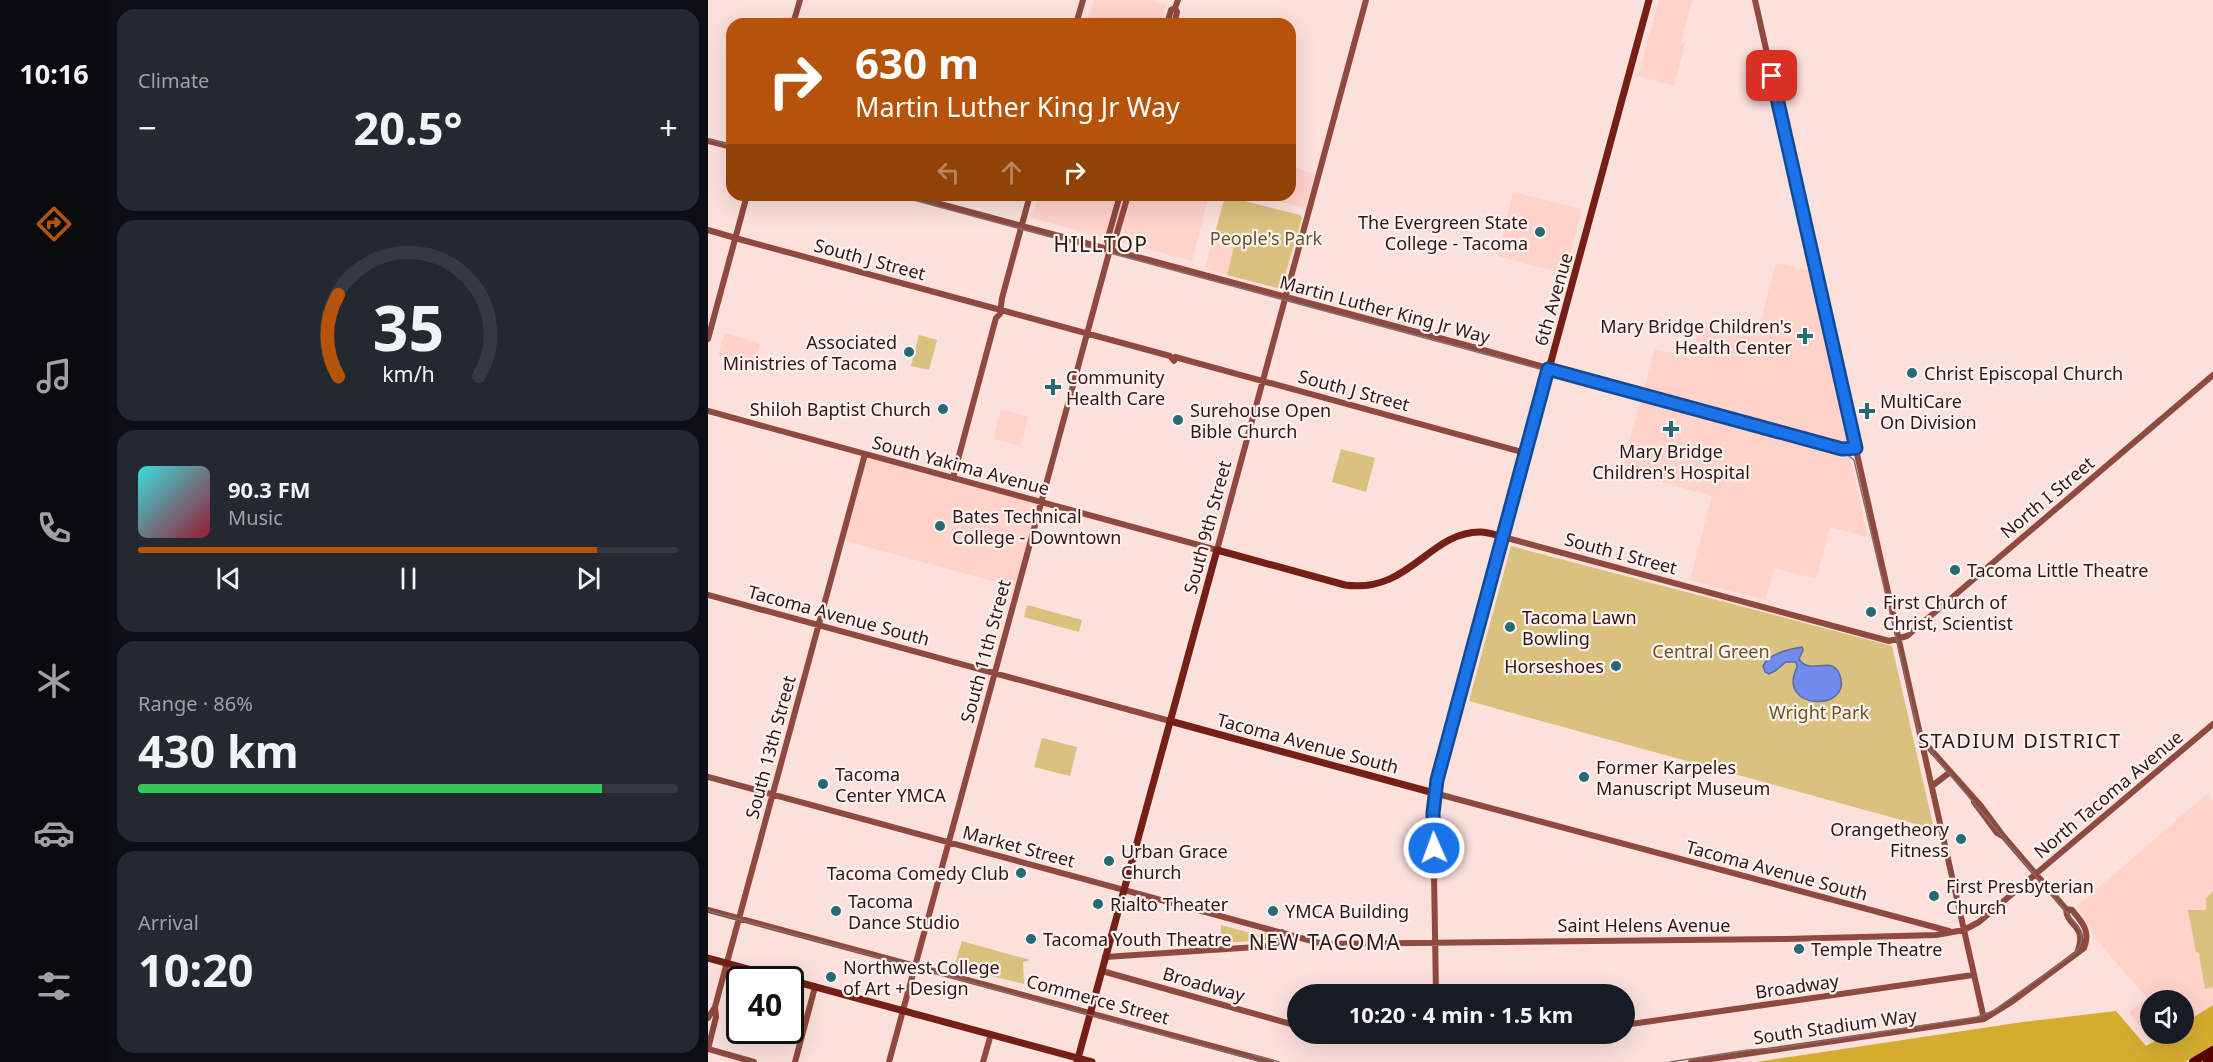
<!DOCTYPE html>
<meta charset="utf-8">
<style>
body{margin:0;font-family:"Noto Sans",sans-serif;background:#242831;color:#f1f3f6;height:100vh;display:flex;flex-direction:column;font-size:22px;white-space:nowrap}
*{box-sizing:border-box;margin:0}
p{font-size:20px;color:#9ea1a6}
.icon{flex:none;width:33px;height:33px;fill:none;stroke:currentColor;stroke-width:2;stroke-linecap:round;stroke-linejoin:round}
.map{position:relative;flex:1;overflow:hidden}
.panel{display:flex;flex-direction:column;gap:9px;padding:9px;background:#0d0f14;width:600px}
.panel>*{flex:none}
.guide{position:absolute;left:18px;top:18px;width:570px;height:183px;border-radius:18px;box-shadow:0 6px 24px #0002;background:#b45309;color:#fff;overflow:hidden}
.tools{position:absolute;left:1432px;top:990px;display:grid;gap:12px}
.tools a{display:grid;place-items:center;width:54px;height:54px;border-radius:50%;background:#171b24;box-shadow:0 6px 24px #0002;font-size:30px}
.speed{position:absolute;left:18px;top:966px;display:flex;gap:12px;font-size:30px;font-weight:700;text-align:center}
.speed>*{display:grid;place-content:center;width:78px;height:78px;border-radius:50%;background:#171b24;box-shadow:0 6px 24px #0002;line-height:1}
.speed .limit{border:3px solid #111;border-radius:9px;background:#fff;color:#111}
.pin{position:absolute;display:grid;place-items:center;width:51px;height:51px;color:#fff;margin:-26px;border-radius:12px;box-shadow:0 3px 9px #0006}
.me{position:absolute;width:66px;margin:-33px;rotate:358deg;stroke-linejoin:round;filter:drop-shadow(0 0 4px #0008)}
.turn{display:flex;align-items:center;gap:21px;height:126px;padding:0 30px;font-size:27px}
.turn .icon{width:78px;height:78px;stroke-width:2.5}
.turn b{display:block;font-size:42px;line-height:51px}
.lanes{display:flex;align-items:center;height:57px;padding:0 30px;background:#0003;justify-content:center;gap:30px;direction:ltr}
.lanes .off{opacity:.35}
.big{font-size:45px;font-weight:700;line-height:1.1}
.panel .widget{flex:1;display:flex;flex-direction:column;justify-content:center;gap:9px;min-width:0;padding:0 21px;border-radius:18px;background:#242831}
.panel .dial{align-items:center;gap:0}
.dial svg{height:156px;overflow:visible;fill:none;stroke:#363941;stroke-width:7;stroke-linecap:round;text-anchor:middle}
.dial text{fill:#f1f3f6;stroke:none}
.song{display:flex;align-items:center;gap:18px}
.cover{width:72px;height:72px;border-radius:9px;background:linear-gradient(135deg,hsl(180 70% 55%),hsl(350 70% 35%))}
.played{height:6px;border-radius:3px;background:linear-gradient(90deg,#b45309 85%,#363941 85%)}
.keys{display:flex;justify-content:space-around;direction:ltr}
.heat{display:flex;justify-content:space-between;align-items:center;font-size:33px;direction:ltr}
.charge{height:9px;border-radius:4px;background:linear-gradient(90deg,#34c759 86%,#363941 0)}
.trip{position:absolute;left:579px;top:984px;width:348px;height:60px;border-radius:30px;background:#171b24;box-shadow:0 6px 24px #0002;font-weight:700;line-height:60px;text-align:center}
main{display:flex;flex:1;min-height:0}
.tab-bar{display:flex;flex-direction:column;width:108px;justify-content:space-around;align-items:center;background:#090b0e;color:#9ea1a6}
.tab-bar .icon{width:42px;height:42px}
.tab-bar .active{color:#b45309}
.tab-bar b{font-size:27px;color:#f1f3f6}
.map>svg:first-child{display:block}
.built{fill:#ffd2ca}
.green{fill:#dac17d}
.forest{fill:#d5ad2e}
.water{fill:#718cea;stroke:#5d69aa;stroke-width:1.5}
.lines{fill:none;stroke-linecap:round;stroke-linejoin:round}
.secondary{stroke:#8f493e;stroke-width:6}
.primary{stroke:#751f16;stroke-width:7}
.highway{stroke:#540100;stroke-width:8}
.tram{stroke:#856c68;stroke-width:1.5}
.route-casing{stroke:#114b97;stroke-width:15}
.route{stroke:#1a73e8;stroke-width:10}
.poi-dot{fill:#236b77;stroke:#fff1ee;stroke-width:2}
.labels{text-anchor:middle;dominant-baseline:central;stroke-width:4.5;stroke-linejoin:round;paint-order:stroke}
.poi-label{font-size:18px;fill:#2f1714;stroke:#fff1ee;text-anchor:start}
.park-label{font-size:18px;fill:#655425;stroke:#fff1ee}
.street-label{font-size:18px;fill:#2f1714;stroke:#fff1ee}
.neighbourhood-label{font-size:20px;letter-spacing:1.5px;fill:#2f1714;stroke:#fff1ee}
.quarter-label{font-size:21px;letter-spacing:1.5px;fill:#2f1714;stroke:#fff1ee}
</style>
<main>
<nav class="tab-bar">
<b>10:16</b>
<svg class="icon active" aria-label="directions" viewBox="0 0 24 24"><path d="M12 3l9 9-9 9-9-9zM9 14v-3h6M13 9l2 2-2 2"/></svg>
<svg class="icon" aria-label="music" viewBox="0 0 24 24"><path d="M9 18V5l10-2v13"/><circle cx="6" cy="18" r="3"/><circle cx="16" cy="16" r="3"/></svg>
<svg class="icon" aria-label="phone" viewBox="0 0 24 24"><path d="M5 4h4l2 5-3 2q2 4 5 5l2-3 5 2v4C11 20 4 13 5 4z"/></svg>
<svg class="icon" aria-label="climate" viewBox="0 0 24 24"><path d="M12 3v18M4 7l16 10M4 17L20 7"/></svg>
<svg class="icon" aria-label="car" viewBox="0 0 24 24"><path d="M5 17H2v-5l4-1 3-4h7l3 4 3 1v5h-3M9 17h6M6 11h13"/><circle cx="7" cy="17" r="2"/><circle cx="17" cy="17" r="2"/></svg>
<svg class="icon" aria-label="filters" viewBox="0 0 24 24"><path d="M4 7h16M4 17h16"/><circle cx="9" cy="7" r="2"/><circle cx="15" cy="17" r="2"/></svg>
</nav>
<section class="panel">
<div class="widget"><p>Climate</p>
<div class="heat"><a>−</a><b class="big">20.5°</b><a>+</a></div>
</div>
<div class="widget dial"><svg viewBox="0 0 100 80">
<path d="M14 69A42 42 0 1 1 86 69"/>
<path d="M14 69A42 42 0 0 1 14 27" stroke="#b45309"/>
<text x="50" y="56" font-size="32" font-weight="700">35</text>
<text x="50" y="72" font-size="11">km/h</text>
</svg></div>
<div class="widget">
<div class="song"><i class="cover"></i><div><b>90.3 FM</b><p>Music</p></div></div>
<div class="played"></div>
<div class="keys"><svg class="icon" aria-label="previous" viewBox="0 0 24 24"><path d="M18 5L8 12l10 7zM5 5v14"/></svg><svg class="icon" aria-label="pause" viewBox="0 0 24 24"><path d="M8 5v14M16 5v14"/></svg><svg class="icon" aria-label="next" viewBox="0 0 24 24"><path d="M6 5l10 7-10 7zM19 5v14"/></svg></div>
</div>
<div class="widget"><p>Range · 86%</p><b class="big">430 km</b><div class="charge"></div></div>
<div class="widget"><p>Arrival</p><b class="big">10:20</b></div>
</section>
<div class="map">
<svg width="1505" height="1062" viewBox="0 0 1505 1062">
<rect width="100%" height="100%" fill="#fbe0db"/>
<path class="built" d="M386 0H440L458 5 453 24H379Z
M951 0H984L973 42 977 43 966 86 930 76Z
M582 166 607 174 597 208 545 195H582Z
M805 192 874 209 857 274 790 256Z
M331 195H501L484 261 324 218Z
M507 233 528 239 519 275 497 268Z
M1068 263 1100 270 1160 537 1122 527 1108 579 1066 568 1057 600 982 580 1004 496 913 471 947 349 983 358 992 324 1043 337 1046 327 1051 328Z
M17 333 52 343 46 366 10 355Z
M293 409 320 416 313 446 285 439Z
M157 454 333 502 310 588 134 540Z
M1499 794 1505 801V1005L1476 1023V1000H1443V1034H1458L1443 1043 1421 1012 1439 998 1393 945 1369 906Z"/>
<path class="green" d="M517 196 592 215 594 218 573 289 519 275 528 239 507 233Z
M211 335 229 340 221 370 203 366Z
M633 449 667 458 658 492 624 482Z
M803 546 1184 646 1226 829 761 701Z
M319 605 374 620 371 632 316 617Z
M334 738 369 747 362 776 326 767Z
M1505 891V987L1497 989 1491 953 1488 952 1480 910H1498V898Z
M513 925 554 936V929L566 934 568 939 563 944 559 940 513 943Z
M254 941 322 960 315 962 316 984 246 967Z"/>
<path class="forest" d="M1505 1005V1046L1477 1062H1048L1315 1022 1408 1011 1438 1046 1458 1034H1476V1023Z"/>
<path class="water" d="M1094 647 1095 650 1091 659C1101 676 1122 655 1131 673 1148 712 1067 712 1089 667L1088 662H1078L1067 671 1061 674 1057 672 1055 666C1061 653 1081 649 1094 647Z"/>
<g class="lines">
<path class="secondary" d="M1047 0 1276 1019
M85 24 92 0
M368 24 375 0
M459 24 463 10 467 8
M466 24 469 12 467 8 470 0
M0 141 24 147
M199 195 761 346 1114 444 1139 450 1148 448
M0 230 24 237
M27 238 289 309
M402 248 399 241 412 195
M293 310 462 356 466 361
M0 339 39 195
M467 357 818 453
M0 411 509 550 658 0
M245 478 288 318 292 314 294 298 322 195
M795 537 1181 641 1199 636 1505 375
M0 595 462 721
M1216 742 1273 806 1296 837 1358 909C1359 928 1380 924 1369 953
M0 777 615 944 1078 939 1228 935 1256 930 1271 922 1505 724
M1224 786 1241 773
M1266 802 1289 833 1296 837
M0 910 563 1062
M397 957 565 946 570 942 574 932
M394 971 590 1026
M728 994 725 813 726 793 1241 931
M0 1018 7 1007
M916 1025 1265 975
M0 1049 8 1017 7 1007 11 992 157 454
M0 1049 46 1062
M87 1062 107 987
M181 1062 401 253 406 243 420 195
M275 1062 283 1034
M983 1062 1276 1019 1302 1003 1376 948C1383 931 1374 922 1364 910L1358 909"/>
<path class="primary" d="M462 721 726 793 941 0
M0 958 80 980
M82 980 384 1062
M369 1062 509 550 637 585C701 594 721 532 772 532 780 532 788 535 795 537"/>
<path class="highway" d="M1485 1062 1505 1050
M1499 1062 1505 1059"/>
<path class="tram" d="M0 139 24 145
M187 195 1088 438 1136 452 1146 460 1210 731 1227 757 1370 926C1375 937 1375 943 1367 953L1285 1011 1269 1017 1071 1048 1040 1050 962 1062
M0 911 554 1062
M545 1055 571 1062"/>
</g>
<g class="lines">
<g class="route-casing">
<path id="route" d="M726 848 725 813 729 780 840 369 1134 449 1148 448 1064 76"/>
</g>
<use href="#route" class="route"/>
</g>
<g class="poi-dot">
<circle cx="832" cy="232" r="6"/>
<path d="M1094 327h6v6h6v6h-6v6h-6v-6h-6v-6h6z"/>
<circle cx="201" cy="352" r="6"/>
<circle cx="1204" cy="373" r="6"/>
<path d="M342 378h6v6h6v6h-6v6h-6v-6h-6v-6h6z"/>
<circle cx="235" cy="409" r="6"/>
<path d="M1156 402h6v6h6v6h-6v6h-6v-6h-6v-6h6z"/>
<circle cx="470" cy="420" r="6"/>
<path d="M960 420h6v6h6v6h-6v6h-6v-6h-6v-6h6z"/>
<circle cx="232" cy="526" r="6"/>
<circle cx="1247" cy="570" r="6"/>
<circle cx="1163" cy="612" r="6"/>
<circle cx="802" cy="627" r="6"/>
<circle cx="908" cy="666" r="6"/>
<circle cx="876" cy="777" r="6"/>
<circle cx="115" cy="784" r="6"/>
<circle cx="1253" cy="839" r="6"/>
<circle cx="401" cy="861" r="6"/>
<circle cx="313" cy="873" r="6"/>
<circle cx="1226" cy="896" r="6"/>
<circle cx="390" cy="904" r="6"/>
<circle cx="128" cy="911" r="6"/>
<circle cx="565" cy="911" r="6"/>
<circle cx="323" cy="939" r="6"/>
<circle cx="1091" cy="949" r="6"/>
<circle cx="123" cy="977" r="6"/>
</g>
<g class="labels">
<g class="poi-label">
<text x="820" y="222" text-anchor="end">The Evergreen State<tspan x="820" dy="21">College - Tacoma</tspan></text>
<text x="1084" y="326" text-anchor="end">Mary Bridge Children's<tspan x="1084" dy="21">Health Center</tspan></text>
<text x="189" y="342" text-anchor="end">Associated<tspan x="189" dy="21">Ministries of Tacoma</tspan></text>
<text x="1216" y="373">Christ Episcopal Church</text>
<text x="358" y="377">Community<tspan x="358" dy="21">Health Care</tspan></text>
<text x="1172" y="401">MultiCare<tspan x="1172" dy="21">On Division</tspan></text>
<text x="223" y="409" text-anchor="end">Shiloh Baptist Church</text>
<text x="482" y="410">Surehouse Open<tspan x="482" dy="21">Bible Church</tspan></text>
<text x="963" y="451" text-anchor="middle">Mary Bridge<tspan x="963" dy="21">Children's Hospital</tspan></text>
<text x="244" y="516">Bates Technical<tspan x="244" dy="21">College - Downtown</tspan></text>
<text x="1259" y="570">Tacoma Little Theatre</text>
<text x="1175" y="602">First Church of<tspan x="1175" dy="21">Christ, Scientist</tspan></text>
<text x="814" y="617">Tacoma Lawn<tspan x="814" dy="21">Bowling</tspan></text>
<text x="896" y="666" text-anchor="end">Horseshoes</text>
<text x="888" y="767">Former Karpeles<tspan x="888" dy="21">Manuscript Museum</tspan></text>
<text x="127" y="774">Tacoma<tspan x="127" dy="21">Center YMCA</tspan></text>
<text x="1241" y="829" text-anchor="end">Orangetheory<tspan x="1241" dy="21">Fitness</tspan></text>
<text x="413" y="851">Urban Grace<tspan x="413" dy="21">Church</tspan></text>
<text x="301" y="873" text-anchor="end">Tacoma Comedy Club</text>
<text x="1238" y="886">First Presbyterian<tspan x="1238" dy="21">Church</tspan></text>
<text x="140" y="901">Tacoma<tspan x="140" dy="21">Dance Studio</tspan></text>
<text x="402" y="904">Rialto Theater</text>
<text x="577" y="911">YMCA Building</text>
<text x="335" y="939">Tacoma Youth Theatre</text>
<text x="1103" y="949">Temple Theatre</text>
<text x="135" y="967">Northwest College<tspan x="135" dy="21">of Art + Design</tspan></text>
</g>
<g class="park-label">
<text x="558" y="238">People's Park</text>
<text x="1003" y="651">Central Green</text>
<text x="1111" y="712">Wright Park</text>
</g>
<g class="street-label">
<text transform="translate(162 259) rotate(15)">South J Street</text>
<text transform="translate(845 299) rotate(-74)">6th Avenue</text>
<text transform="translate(677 309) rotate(15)">Martin Luther King Jr Way</text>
<text transform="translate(646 390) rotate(15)">South J Street</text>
<text transform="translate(253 465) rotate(15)">South Yakima Avenue</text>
<text transform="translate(1339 497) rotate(-40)">North I Street</text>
<text transform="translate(499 527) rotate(-75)">South 9th Street</text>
<text transform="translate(913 553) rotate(15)">South I Street</text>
<text transform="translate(131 615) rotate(15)">Tacoma Avenue South</text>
<text transform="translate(277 651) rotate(-75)">South 11th Street</text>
<text transform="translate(600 743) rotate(15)">Tacoma Avenue South</text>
<text transform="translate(62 747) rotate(-75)">South 13th Street</text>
<text transform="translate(1400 794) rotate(-40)">North Tacoma Avenue</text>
<text transform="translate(311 846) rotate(15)">Market Street</text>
<text transform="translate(1069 870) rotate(15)">Tacoma Avenue South</text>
<text x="936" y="925">Saint Helens Avenue</text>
<text transform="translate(496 984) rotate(16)">Broadway</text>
<text transform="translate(1089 986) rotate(-8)">Broadway</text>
<text transform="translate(390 999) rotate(15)">Commerce Street</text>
<text transform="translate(1127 1026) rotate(-8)">South Stadium Way</text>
</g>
<g class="neighbourhood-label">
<text x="1312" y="740">STADIUM DISTRICT</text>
</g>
<g class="quarter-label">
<text x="393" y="244">HILLTOP</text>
<text x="617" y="942">NEW TACOMA</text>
</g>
</g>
</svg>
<div class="tools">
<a><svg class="icon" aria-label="sound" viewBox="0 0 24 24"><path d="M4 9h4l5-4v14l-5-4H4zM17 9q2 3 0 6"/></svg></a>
</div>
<div class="speed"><div class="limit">40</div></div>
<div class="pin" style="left:1064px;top:76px;background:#d93025"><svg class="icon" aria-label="arrive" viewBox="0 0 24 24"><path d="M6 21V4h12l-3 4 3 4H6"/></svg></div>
<svg class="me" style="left:726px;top:848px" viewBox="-20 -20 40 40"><circle r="17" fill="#1a73e8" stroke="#fff" stroke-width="3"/><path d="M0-11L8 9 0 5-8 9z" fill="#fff"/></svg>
<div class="trip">10:20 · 4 min · 1.5 km</div>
<div class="guide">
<div class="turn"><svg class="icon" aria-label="right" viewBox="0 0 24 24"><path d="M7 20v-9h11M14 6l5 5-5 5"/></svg><div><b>630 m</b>Martin Luther King Jr Way</div></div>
<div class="lanes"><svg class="icon off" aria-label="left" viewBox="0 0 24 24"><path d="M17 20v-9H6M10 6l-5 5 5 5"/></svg><svg class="icon off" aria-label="ahead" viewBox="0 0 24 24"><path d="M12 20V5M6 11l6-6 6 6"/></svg><svg class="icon" aria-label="right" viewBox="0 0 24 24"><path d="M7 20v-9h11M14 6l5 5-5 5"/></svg></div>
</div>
</div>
</main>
